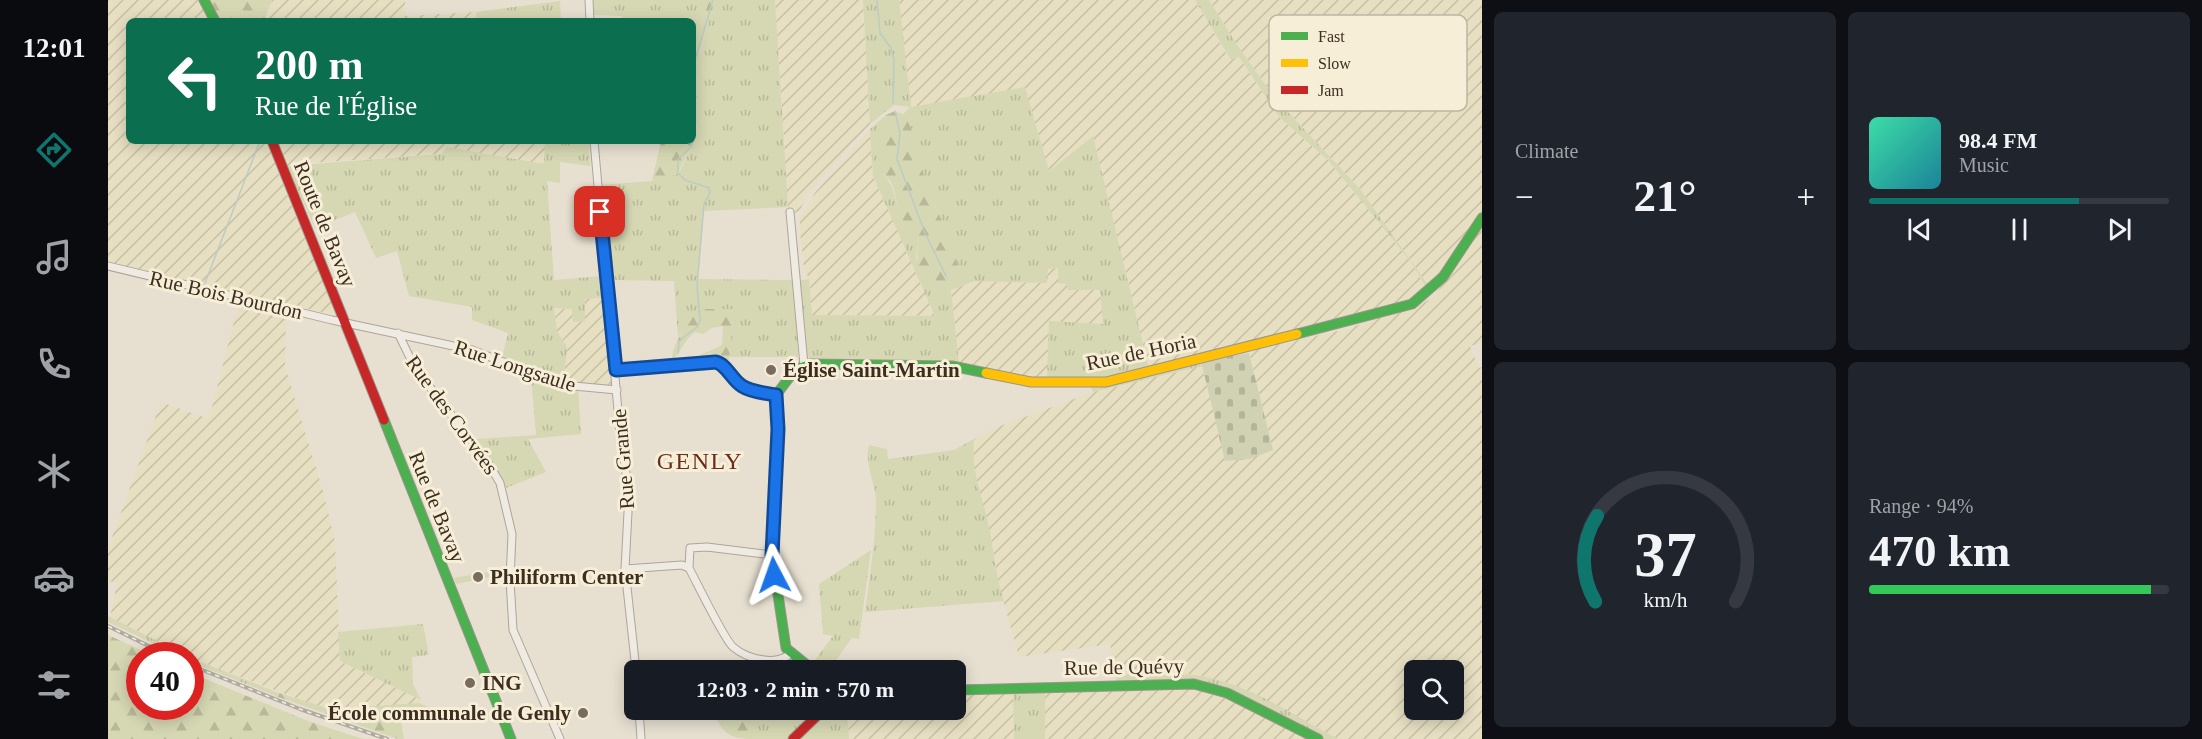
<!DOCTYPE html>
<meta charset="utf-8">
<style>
body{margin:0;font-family:"Times New Roman",serif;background:#20242c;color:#f1f3f6;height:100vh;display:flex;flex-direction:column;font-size:22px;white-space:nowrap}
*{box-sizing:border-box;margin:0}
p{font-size:20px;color:#9ea1a6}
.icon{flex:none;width:33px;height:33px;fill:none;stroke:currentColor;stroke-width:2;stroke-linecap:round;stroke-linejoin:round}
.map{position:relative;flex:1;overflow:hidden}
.sheet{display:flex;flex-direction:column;gap:12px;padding:12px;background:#0d0f14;width:720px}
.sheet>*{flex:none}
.hud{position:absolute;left:18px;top:18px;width:570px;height:126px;border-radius:9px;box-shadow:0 3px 15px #0003;background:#0b6e4f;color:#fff;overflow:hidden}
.buttons{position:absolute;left:1296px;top:660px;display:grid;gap:12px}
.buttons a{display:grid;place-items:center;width:60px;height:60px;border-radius:9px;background:#171b24;box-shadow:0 3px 15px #0003;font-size:30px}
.speed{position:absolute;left:18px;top:642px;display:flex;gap:12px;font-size:30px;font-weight:700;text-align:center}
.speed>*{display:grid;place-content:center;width:78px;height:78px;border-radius:50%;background:#171b24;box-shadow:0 3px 15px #0003;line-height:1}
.speed .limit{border:9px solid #d22;background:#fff;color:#111}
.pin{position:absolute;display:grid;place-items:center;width:51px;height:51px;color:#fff;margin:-26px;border-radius:12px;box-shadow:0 3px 9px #0006}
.me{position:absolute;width:66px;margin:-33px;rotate:356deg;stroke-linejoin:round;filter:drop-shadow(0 0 4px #0008)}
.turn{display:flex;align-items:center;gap:21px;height:126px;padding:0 30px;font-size:27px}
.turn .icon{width:78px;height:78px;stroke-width:2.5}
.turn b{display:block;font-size:42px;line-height:51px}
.big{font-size:45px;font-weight:800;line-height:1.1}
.sheet .tile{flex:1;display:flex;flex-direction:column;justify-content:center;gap:9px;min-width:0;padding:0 21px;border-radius:9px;background:#20242c}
.sheet .dial{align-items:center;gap:0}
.dial svg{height:156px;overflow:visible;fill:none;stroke:#363941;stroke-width:7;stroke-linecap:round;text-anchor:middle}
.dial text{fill:#f1f3f6;stroke:none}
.song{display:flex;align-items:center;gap:18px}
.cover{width:72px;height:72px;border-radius:9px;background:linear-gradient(135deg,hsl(160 70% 55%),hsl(190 70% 35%))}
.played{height:6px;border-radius:3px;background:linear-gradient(90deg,#0f766e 70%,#363941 70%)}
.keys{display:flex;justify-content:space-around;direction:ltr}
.heat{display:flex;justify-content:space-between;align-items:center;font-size:33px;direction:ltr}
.charge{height:9px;border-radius:4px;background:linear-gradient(90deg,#34c759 94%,#363941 0)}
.sheet .tiles{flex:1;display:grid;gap:12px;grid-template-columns:repeat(2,1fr)}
.trip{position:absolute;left:516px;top:660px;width:342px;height:60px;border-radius:9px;background:#171b24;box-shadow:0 3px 15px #0003;font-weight:800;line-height:60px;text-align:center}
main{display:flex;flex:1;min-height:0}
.dock{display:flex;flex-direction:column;width:108px;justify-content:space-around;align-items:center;background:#090b0e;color:#9ea1a6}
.dock .icon{width:42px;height:42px}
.dock .active{color:#0f766e}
.dock b{font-size:27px;color:#f1f3f6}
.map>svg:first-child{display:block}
.farmland{fill:url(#farmland-furrows);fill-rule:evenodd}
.grass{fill:url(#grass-tufts)}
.forest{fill:url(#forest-firs)}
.cemetery{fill:url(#cemetery-stones)}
.pitch{fill:#d6d7b3}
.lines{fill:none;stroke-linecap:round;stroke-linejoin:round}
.stream{stroke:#bcccc2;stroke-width:1.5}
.street-casing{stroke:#ada599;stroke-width:9}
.fast-casing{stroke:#9c958a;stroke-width:11}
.slow-casing{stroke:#9c958a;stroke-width:11}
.jam-casing{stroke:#9c958a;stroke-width:11}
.street{stroke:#efebe3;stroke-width:7}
.fast{stroke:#4caf50;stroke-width:9}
.slow{stroke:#ffc107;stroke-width:9}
.jam{stroke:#c62828;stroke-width:9}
.rail-casing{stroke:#afaaa2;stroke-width:4}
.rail{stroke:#f7eed8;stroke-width:1.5;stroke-dasharray:4.5;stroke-linecap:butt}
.route-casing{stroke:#114b97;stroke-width:15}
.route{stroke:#1a73e8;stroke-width:10}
.poi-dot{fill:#786c5e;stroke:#f7eed8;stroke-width:2}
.labels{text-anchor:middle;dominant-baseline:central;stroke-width:6;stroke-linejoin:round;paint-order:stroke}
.street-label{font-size:21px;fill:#3d2e20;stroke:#f7eed8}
.poi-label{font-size:21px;font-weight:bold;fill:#3d2e20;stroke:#f7eed8;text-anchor:start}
.quarter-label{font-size:24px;letter-spacing:1.5px;fill:#6b2e1e;stroke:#f7eed8}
.key{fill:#f7eed8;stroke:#bfb4a1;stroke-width:1.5}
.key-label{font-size:16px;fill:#3d2e20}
</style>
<main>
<nav class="dock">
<b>12:01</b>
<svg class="icon active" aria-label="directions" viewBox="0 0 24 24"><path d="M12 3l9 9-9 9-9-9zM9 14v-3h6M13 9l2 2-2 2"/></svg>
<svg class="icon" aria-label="music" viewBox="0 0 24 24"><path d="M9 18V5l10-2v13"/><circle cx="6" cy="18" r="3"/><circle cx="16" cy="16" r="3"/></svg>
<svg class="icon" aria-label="phone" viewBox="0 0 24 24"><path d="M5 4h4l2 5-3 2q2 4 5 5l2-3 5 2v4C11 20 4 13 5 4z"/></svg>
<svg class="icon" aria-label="climate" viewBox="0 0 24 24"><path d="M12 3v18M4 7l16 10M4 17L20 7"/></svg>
<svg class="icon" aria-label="car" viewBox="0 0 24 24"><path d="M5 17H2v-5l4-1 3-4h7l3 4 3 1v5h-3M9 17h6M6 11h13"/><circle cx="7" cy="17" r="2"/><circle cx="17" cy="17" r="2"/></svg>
<svg class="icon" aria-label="filters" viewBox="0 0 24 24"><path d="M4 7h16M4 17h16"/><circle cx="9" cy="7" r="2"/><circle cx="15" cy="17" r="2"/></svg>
</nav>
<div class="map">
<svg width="1374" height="739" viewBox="0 0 1374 739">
<defs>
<pattern id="farmland-furrows" width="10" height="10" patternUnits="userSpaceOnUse" patternTransform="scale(1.5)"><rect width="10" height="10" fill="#e6dfc2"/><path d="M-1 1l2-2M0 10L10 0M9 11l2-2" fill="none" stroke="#c6c0a6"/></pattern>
<pattern id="grass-tufts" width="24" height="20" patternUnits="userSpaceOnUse" patternTransform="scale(1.5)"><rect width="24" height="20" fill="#d6d7b3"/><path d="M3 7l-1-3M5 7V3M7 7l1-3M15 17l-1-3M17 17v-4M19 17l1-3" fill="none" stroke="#b9b99a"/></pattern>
<pattern id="forest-firs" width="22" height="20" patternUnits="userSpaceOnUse" patternTransform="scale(1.5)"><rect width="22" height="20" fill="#d6d7b3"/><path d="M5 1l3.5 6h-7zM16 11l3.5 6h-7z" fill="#b9b99a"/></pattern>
<pattern id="cemetery-stones" width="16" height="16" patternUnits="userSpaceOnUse" patternTransform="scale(1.5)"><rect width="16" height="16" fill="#d1d1b3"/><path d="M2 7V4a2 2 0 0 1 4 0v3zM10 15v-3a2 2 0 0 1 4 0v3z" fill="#b4b49a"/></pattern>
</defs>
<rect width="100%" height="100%" fill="#e7e0d1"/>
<path class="farmland" d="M0 0H96L107 21H21V141H437V165L334 154 186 164 169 170 226 308 223 314 1 264 0 266Z
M164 0H297L298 16 368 12 369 21H157Z
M667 0H755L762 124 703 191 691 211 685 214V209L680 207Z
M791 0H1087L1122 60 1130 56 1172 118 1220 160 1303 262 1318 287 1300 303 1041 369 985 137 941 171 850 100 802 107Z
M1101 0H1374V209L1337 265 1320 285 1252 189 1167 98 1131 48Z
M762 129 765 176 827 316 704 315 701 279 696 268 692 232V218L706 194Z
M1374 224V343L1362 346 1371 368 1374 367V739H1230L1121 683 1081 674 1007 676 1002 644 911 657 891 585 880 525 868 486 864 462 866 439 887 428 985 392 1094 366 1117 460 1165 450 1141 351 1238 329 1311 305 1326 297ZM1306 670H1346V710H1306Z
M950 268 959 284 992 290 995 325H986L939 380 851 364 843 290 866 281 939 283 940 269Z
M500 298 509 390 455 385 459 347 449 331 446 308 465 309 477 322 476 299Z
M131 302 178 313 177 366 215 491 227 542 232 661 313 700 311 703 235 710 204 704 83 658 2 617 9 583 0 581V548L53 402 101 419Z
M1067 685 1104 691 1204 739H937V693L949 690Z
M905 688 906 739H741L739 710H848V690Z"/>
<path class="grass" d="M485 0H602L585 42V21H514V16L486 15Z
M607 0H667L680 207 596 211 590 279 687 280 690 357H621L626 309 584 321 570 337 566 281 507 280 506 273 501 275 492 185 544 181 571 173 591 132C579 107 587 82 595 58L591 57Z
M755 0H791L803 107 917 87 941 171 985 136 1041 369 1000 378 939 380 941 321 995 324 992 290H960L959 284 950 283V268L940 269 939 283 866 281 843 290 851 364 698 359 691 281 701 279 704 315 827 316 765 176 762 129 778 115 775 174C793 192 783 215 810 236L808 259 844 287 851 269 842 237 821 194 800 116 795 114 802 107 786 105 762 124Z
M1087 0H1101L1131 48 1167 98 1252 189 1320 285 1337 265 1374 209V213L1332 277 1309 296 1318 287 1303 262 1220 160 1172 118 1131 57 1123 60Z
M452 1 453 21H369L368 12Z
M437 141H481L482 166 452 162V183L439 181 446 280 494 276 496 298 477 299V322H465L464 309 446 308 449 331 459 347 455 385 470 388 473 434 420 439 438 472 398 488 386 465 368 439 428 435 423 376 426 369 394 357 400 333 364 320V307L301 296 289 251 268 258 247 212 207 228 179 166 334 154 339 147 436 164Z
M1093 361 1094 366 985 392 983 386Z
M866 439C863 474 874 494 881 527 886 552 888 577 896 601L757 612C762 575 768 538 768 500 767 480 756 465 761 445L779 449 780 459 846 450Z
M763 550 751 639 744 638 721 670H711L703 665 725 636 715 634 711 584Z
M0 616 77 655H69L0 622Z
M315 624 321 655 304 657 305 684 313 700 232 661 230 632Z
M683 653 705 670H617L646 657 656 659Z
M83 658 171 693 170 697 83 662Z
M1072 674C1129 675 1181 713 1230 739H1216L1098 682 1071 680 1009 682 1007 676Z
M924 690 937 693V739H906L905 691Z
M622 710H739L741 739H647V726Z"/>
<path class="forest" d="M96 0H164L156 21H107Z
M602 0H607L591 57H596L585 88V42Z
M787 111 800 116 821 194 842 237 851 269 844 287 840 289C808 279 808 267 810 236 786 217 793 209 784 184 781 177 772 174 771 165 770 162 778 126 778 115Z
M585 121 591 132 570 173 544 181 553 141H585Z
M589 309H626L621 360C612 364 598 365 592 355L614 345 615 326 604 328 595 334 587 332C576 340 574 351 564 361 564 339 581 328 589 309Z
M0 635 44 655 32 656V706H82L83 673 200 721 255 739H0Z
M171 693 222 709 311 703 332 712 293 722 296 739H290L170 697Z
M603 710H622L648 726 647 739C619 739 616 733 603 710Z"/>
<path class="cemetery" d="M1141 353 1165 450 1141 459 1117 461 1093 361Z"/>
<path class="pitch" d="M392 570 393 575 348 584 346 578Z"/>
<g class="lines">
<path class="stream" d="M769 0 772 33 783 48 786 60 785 103
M585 67 605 0
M787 111 792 134 789 159 817 233 838 276
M97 283 152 141
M570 353 571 341 590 326 592 320 589 286 596 204 602 193 601 188 577 180 570 173V159L584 146 582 141"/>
<g class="street-casing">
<path id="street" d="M481 0 482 21
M486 141 512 433 521 493 517 569 528 670
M682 212 696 365
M0 266 224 320 364 350 455 385 509 390
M290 333 307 368 379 461 392 483 404 534 402 580 405 630 452 739
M508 370 608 362 613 363 633 386 668 395
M581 568 582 548 599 547 664 555
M517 569 574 565 581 568C589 583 616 639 625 647 639 659 669 667 683 653
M531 710 533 739"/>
</g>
<g class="fast-casing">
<path id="fast" d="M96 0 107 21
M1189 334 1304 304 1335 277 1374 218
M276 420 403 739
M705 670 678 648 664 555 670 430 668 395 687 370 703 364 844 366 878 373
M848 690 1086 684 1119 693 1210 739"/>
</g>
<g class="slow-casing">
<path id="slow" d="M878 373 923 382H998L1189 334"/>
</g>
<g class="jam-casing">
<path id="jam" d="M164 141 276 420
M685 739 715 710"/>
</g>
<use href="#street" class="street"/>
<use href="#fast" class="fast"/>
<use href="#slow" class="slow"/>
<use href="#jam" class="jam"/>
<g class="rail-casing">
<path id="rail" d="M0 626 61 656
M82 665 192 709 279 739"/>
</g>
<use href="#rail" class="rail"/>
</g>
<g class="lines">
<g class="route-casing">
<path id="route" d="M492 212 508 370 608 362C619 365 624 380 634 386 643 392 657 393 668 395L670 429 664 555 666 575"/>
</g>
<use href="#route" class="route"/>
</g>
<g class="poi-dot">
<circle cx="663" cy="370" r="6"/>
<circle cx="370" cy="577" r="6"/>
<circle cx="362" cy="683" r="6"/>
<circle cx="475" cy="713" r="6"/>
</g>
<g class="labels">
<g class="street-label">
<text transform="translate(217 224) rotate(68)">Route de Bavay</text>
<text transform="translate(118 295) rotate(13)">Rue Bois Bourdon</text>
<text transform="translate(1033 352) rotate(-12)">Rue de Horia</text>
<text transform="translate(407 366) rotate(18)">Rue Longsaule</text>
<text transform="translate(344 415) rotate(54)">Rue des Corvées</text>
<text transform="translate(515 459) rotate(-95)">Rue Grande</text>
<text transform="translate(329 507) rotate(68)">Rue de Bavay</text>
<text transform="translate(1016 667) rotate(-1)">Rue de Quévy</text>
</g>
<g class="poi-label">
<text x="675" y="370">Église Saint-Martin</text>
<text x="382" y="577">Philiform Center</text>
<text x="374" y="683">ING</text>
<text x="463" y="713" text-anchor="end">École communale de Genly</text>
</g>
<g class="quarter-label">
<text x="592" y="461">GENLY</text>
</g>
</g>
<rect x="1161" y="15" width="198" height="96" rx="9" class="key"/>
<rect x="1173" y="32" width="27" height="8" fill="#4caf50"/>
<rect x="1173" y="59" width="27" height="8" fill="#ffc107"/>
<rect x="1173" y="86" width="27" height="8" fill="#c62828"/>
<g class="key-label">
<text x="1210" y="42">Fast</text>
<text x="1210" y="69">Slow</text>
<text x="1210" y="96">Jam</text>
</g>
</svg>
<div class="buttons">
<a><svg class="icon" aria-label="search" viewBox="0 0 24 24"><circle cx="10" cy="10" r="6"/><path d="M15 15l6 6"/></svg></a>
</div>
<div class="speed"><div class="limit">40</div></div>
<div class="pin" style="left:492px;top:212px;background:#d93025"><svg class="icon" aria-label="arrive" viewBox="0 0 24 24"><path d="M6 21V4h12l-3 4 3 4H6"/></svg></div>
<svg class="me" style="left:666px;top:575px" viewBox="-20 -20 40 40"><path d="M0-17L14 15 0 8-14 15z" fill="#1a73e8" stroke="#fff" stroke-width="4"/></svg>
<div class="trip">12:03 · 2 min · 570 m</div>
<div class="hud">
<div class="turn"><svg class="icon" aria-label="left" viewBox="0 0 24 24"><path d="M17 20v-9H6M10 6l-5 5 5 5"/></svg><div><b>200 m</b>Rue de l'Église</div></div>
</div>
</div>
<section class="sheet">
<div class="tiles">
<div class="tile"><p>Climate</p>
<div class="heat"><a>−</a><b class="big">21°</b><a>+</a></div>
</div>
<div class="tile">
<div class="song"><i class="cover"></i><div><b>98.4 FM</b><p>Music</p></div></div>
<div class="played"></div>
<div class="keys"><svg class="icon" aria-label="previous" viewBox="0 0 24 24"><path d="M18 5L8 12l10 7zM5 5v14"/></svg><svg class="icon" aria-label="pause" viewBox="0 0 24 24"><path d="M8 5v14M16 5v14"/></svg><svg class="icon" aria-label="next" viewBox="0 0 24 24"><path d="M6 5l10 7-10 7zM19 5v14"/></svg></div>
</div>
<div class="tile dial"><svg viewBox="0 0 100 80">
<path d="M14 69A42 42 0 1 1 86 69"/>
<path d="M14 69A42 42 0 0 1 15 25" stroke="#0f766e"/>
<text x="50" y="56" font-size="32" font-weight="700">37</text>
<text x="50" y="72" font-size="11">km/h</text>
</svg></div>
<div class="tile"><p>Range · 94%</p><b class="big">470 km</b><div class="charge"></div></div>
</div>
</section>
</main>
